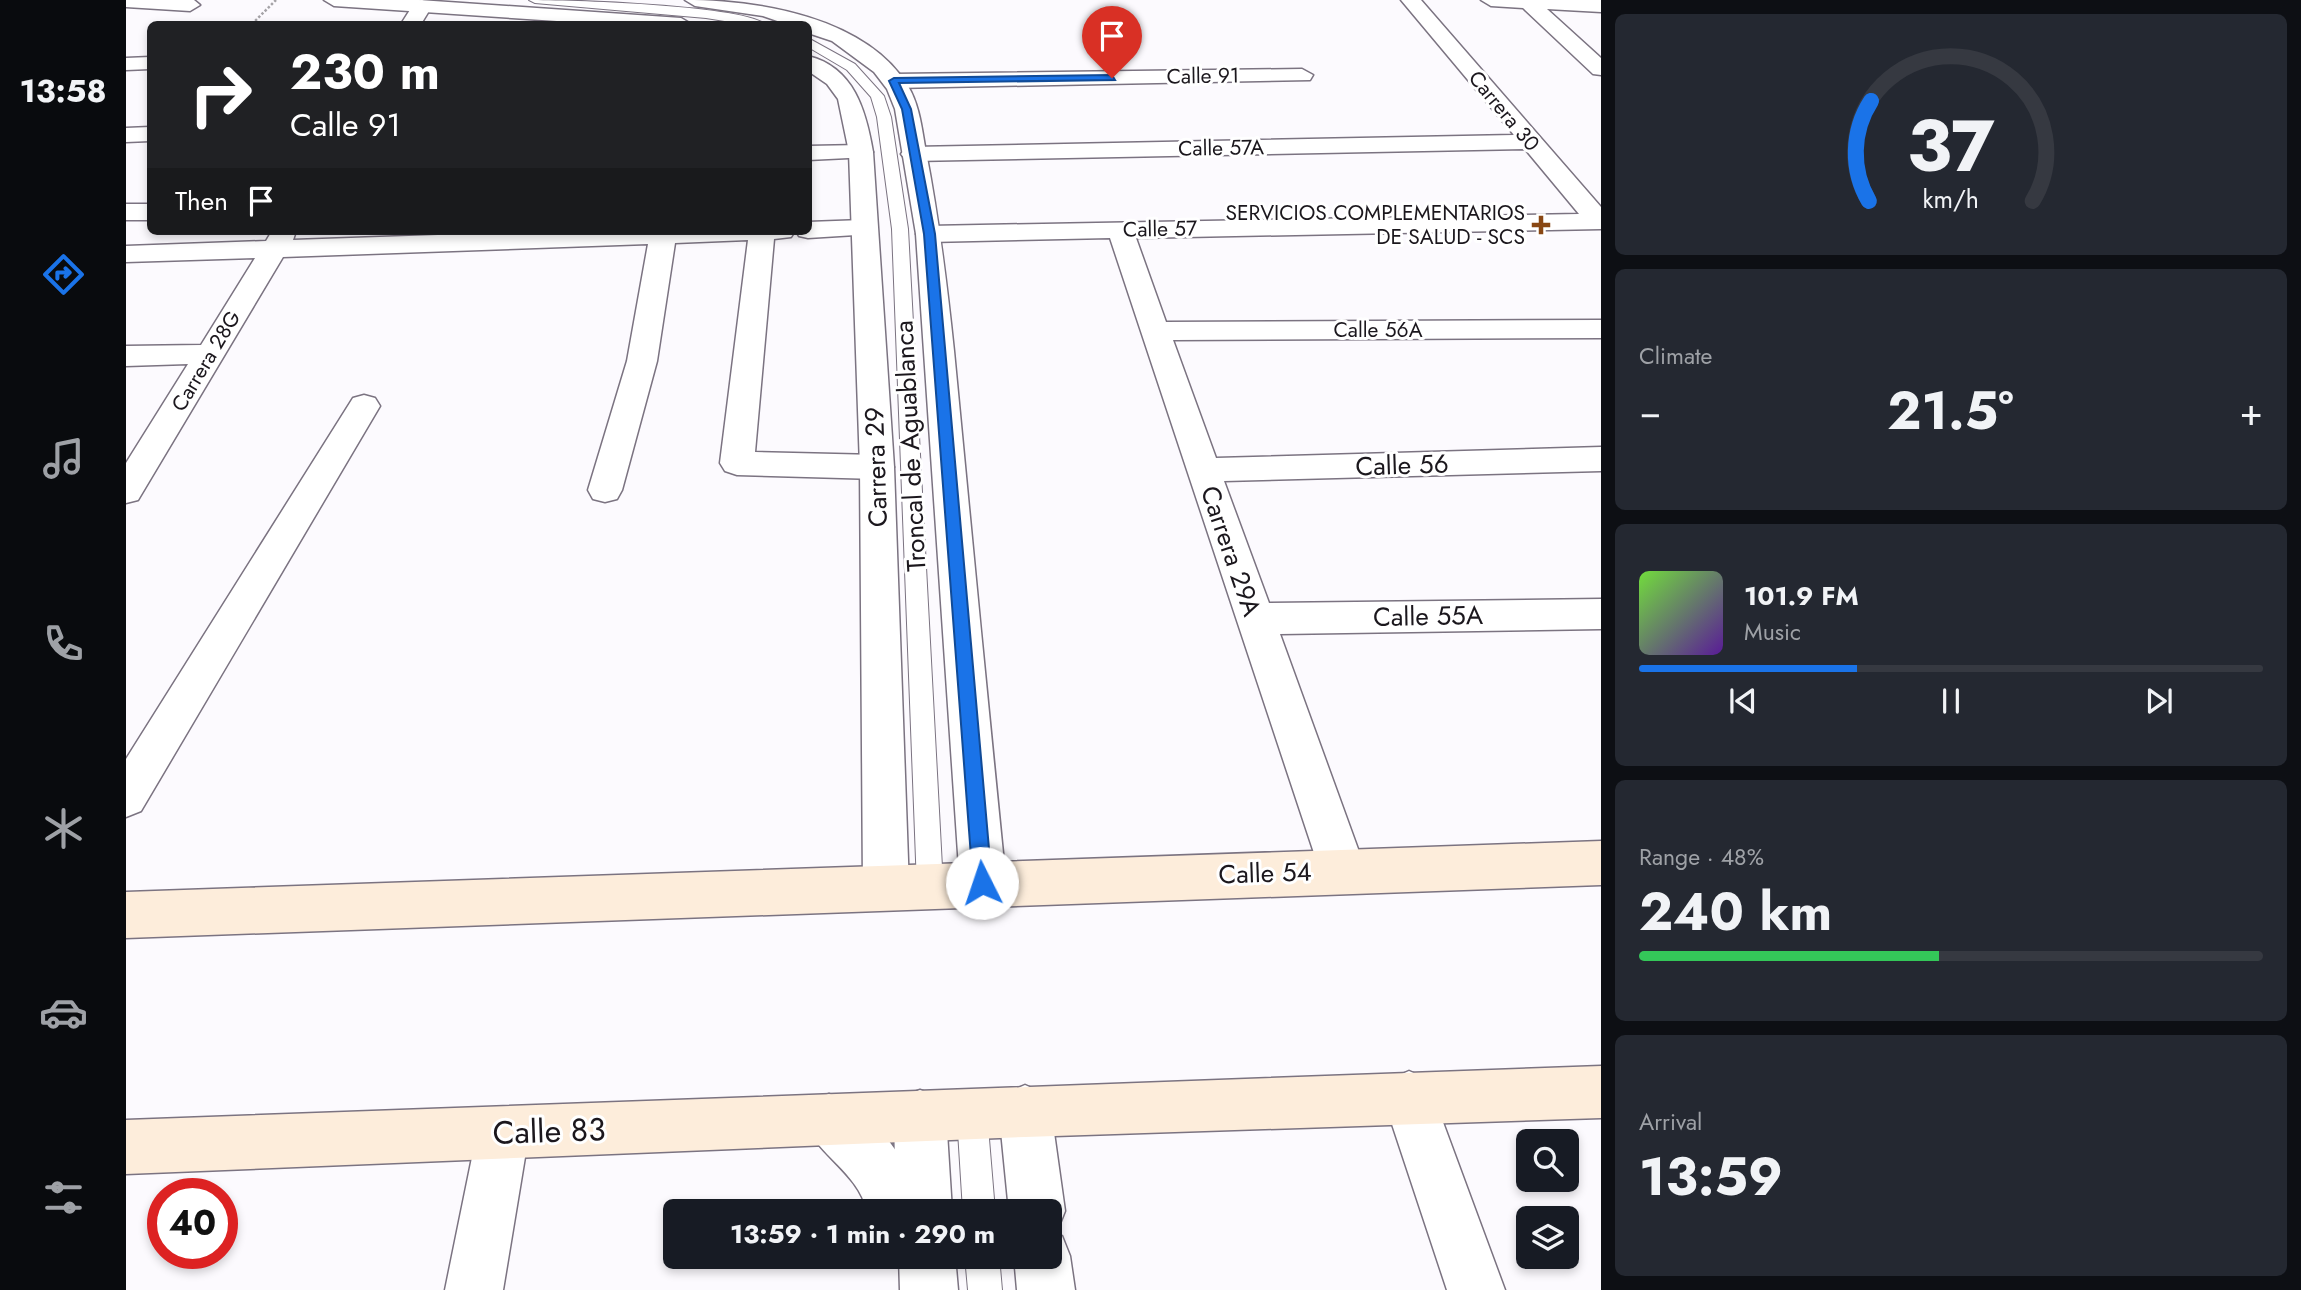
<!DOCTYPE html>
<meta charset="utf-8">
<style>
body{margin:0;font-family:Jost,sans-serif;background:#242831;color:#f1f3f6;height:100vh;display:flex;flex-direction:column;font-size:26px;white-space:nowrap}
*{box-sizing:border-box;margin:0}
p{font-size:23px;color:#9ea1a6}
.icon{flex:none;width:38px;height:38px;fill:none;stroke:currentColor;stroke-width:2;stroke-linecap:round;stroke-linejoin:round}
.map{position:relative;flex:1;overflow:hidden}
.details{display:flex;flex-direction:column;gap:14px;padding:14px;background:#0d0f14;width:700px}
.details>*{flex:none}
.hud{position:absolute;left:21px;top:21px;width:665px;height:214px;border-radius:10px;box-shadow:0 4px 10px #0003;background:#202124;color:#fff;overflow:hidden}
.tools{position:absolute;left:1390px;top:1129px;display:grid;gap:14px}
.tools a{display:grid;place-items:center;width:63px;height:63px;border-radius:10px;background:#171b24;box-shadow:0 4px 10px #0003;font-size:35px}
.speed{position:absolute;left:21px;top:1178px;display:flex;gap:14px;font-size:35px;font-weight:700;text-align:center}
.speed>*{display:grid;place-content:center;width:91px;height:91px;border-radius:50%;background:#171b24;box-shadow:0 4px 10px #0003;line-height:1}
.speed .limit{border:10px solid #d22;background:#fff;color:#111}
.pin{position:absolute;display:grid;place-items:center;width:60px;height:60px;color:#fff;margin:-72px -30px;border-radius:50% 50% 50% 0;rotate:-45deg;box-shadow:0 0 7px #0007}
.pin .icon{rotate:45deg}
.me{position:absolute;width:77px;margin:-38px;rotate:356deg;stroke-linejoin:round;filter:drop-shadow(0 0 5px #0008)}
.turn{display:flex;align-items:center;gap:24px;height:147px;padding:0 28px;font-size:32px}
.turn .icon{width:91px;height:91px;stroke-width:2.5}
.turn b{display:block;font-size:49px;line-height:60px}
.then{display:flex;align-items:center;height:66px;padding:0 28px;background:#0003;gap:14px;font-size:26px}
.big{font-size:52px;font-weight:700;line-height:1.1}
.details .tile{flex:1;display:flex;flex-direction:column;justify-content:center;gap:10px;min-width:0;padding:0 24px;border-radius:10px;background:#242831}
.details .dial{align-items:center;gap:0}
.dial svg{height:182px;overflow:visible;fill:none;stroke:#363941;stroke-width:7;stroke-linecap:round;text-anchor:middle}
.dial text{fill:#f1f3f6;stroke:none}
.song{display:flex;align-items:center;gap:21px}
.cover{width:84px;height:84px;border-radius:10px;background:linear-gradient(135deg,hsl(100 70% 55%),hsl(270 70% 35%))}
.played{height:7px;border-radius:4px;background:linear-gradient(90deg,#1a73e8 35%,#363941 35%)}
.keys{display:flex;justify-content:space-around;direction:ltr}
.heat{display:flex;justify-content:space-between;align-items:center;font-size:38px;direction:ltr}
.charge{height:10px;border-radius:5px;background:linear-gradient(90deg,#34c759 48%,#363941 0)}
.trip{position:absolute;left:537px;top:1199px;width:399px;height:70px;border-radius:10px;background:#171b24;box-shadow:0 4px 10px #0003;font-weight:700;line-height:70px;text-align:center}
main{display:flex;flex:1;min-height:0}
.dock{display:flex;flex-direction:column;width:126px;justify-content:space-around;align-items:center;background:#090b0e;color:#9ea1a6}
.dock .icon{width:49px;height:49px}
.dock .active{color:#1a73e8}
.dock b{font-size:32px;color:#f1f3f6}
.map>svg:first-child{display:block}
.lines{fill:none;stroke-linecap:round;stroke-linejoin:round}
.service-casing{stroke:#7b7381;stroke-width:2}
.minor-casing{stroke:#7b7381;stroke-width:3}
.tertiary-casing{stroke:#7b7381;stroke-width:3}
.secondary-casing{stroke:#7b7381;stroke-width:3}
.path{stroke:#a5a3a7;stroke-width:2.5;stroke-dasharray:2.5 2;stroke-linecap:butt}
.service{fill:#fff;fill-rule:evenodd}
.minor{fill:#fff;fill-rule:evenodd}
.tertiary{fill:#fff;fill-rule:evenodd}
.secondary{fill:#fdeddb;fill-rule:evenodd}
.route{fill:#1a73e8;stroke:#114b97;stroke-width:2}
.poi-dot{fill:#894713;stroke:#fff;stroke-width:2.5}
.labels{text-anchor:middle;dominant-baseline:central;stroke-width:6;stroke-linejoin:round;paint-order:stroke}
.far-street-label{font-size:21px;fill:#1b171d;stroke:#fff}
.far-poi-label{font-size:21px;fill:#1b171d;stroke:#fff;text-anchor:end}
.street-label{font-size:26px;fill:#1b171d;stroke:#fff}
.near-street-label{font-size:32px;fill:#1b171d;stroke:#fff}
</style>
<main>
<nav class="dock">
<b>13:58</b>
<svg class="icon active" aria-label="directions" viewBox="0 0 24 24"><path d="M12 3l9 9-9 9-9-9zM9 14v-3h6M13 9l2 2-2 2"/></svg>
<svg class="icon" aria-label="music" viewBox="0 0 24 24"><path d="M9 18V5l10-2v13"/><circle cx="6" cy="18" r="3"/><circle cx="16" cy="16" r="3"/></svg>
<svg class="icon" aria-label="phone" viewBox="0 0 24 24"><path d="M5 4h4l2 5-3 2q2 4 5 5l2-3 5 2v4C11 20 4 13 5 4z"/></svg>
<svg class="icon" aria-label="climate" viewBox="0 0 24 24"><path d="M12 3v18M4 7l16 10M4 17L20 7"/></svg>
<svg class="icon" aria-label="car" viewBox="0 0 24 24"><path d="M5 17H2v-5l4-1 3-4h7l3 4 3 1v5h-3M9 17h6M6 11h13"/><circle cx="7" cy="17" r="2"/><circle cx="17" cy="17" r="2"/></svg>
<svg class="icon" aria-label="filters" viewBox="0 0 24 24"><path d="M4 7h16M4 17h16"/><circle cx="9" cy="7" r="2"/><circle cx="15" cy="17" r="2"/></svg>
</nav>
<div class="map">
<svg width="1475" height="1290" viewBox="0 0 1475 1290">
<rect width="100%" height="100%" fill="#fcfafe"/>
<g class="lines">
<g class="service-casing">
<path id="service" d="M403 0C442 0 614 5 639 24H617L580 18 409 3Z
M682 38 729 64 758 96 765 117 782 229 817 886 814 895 804 899 794 895 791 886 766 229 751 117 745 97 721 70 682 47Z
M846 1100 857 1104 861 1115 869 1211H837L831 1115 835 1104Z
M839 1256H873L876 1290H842Z"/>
</g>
<g class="minor-casing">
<path id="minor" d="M0 0H68L74 5 64 11 0 7Z
M296 0 306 6 295 24H275L289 2Z
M1275 0H1295L1475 207V229L1010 238 1040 322 1475 320V338L1047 340 1090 458 1475 447V471L1098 481 1143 603 1475 599V629L1154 634 1240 871 1233 887 1217 893 1201 887 1194 871 984 238 803 242 794 240 790 234 794 228 803 226 1453 214 1399 149 787 161 779 159 775 154 779 149 787 147 1388 135Z
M1355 0H1475V12L1421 9 1475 58V75L1467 74 1397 8 1365 6Z
M24 57V69L0 70V58Z
M1176 69 1187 75 1184 80 768 88 757 81 768 74Z
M24 127V141L0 142V128Z
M735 145 743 147 747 152 743 157 682 160V146Z
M0 204H24V220H0Z
M737 220 746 222 750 228 746 234 682 238 673 236 670 231H682V222Z
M146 231H170L167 240 429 231H669L665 237 648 239 629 452 751 455 763 459 768 467 763 475 751 479 611 475 599 471 594 463 622 240 549 243 531 361 496 490 491 499 479 502 467 499 462 490 501 361 522 244 157 257 12 500 0 503V463L62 364 0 366V346L75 345 129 258 0 262V246L140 241Z
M238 395 249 398 254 406 15 811 0 817V759L227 398Z
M1283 1071 1301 1079 1379 1290H1321L1257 1097 1265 1079Z
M703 1094C752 1114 783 1161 797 1211H741C732 1172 691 1155 677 1120L684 1101Z
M377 1107 396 1114 403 1133 377 1290H319L351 1133 358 1114Z"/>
</g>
<g class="tertiary-casing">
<path id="tertiary" d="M198 0H293L555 18 565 24H476L208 6Z
M559 0C632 0 740 17 782 86 794 106 796 131 800 152 813 219 821 284 828 351 845 528 862 706 880 883L873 899 857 905 841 899 834 883 790 234 769 109 761 89 748 72 706 41 682 33V24H660L637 16 569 6Z
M682 56C728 67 740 111 747 152L768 467 783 888 776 904 760 910 744 904 737 888 734 467 723 152 712 99 701 84 682 71Z
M899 1085 917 1093 925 1111 939 1211 931 1231 927 1232 936 1236 944 1256 949 1290H891L888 1256H924V1211H883L873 1111 881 1093Z
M794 1090 813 1097 820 1116 826 1211H770L768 1116 775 1097Z
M773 1256H829L832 1290H774Z"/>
</g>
<g class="secondary-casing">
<path id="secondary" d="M1475 841V885L0 938V892Z
M1475 1066V1118L899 1137 0 1174V1120Z"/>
</g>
<path class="path" d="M126 24 150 0"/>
<use href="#service" class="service"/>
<use href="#minor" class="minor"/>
<use href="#tertiary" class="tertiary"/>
<use href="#secondary" class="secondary"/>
</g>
<path class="route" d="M986 75 989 80 773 83 785 109 809 234 866 883 863 890 856 892 850 890 847 883 798 234 776 109 763 81 768 78Z"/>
<path class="poi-dot" d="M1411.5 214.5h7v7h7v7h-7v7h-7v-7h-7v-7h7z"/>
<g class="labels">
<g class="far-street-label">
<text transform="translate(1077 76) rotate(-1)">Calle 91</text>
<text transform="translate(1378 111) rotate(50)">Carrera 30</text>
<text transform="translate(1095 148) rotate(-1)">Calle 57A</text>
<text transform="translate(1034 229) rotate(-1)">Calle 57</text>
<text x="1252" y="330">Calle 56A</text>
<text transform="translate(80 361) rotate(-59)">Carrera 28G</text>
</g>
<g class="far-poi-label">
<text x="1399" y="213">SERVICIOS COMPLEMENTARIOS<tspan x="1399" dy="24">DE SALUD - SCS</tspan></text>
</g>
<g class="street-label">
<text transform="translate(784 446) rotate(-93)">Troncal de Aguablanca</text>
<text transform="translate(1276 465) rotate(-2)">Calle 56</text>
<text transform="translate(750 467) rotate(-92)">Carrera 29</text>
<text transform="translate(1105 551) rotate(71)">Carrera 29A</text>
<text transform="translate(1302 616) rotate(-1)">Calle 55A</text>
<text transform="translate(1139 873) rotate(-2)">Calle 54</text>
</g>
<g class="near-street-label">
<text transform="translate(423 1131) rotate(-2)">Calle 83</text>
</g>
</g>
</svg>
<div class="tools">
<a><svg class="icon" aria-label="search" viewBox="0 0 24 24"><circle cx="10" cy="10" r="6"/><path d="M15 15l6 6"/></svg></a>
<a><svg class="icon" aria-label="layers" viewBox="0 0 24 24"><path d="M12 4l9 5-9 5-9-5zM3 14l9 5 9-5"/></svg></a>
</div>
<div class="speed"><div class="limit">40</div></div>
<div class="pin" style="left:986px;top:78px;background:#d93025"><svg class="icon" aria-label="arrive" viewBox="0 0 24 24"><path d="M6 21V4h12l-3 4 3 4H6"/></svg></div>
<svg class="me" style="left:856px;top:883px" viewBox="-20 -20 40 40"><circle r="19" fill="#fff"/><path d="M0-13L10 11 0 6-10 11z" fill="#1a73e8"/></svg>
<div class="trip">13:59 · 1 min · 290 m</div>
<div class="hud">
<div class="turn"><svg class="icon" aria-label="right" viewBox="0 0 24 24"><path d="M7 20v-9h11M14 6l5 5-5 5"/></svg><div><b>230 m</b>Calle 91</div></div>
<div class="then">Then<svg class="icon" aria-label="arrive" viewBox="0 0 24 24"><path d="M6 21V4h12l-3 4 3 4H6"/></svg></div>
</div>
</div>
<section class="details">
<div class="tile dial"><svg viewBox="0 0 100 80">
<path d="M14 69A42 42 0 1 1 86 69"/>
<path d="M14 69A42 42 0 0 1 15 25" stroke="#1a73e8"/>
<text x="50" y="56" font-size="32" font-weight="700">37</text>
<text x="50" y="72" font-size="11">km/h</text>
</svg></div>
<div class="tile"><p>Climate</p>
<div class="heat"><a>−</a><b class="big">21.5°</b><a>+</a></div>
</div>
<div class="tile">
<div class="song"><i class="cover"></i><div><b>101.9 FM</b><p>Music</p></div></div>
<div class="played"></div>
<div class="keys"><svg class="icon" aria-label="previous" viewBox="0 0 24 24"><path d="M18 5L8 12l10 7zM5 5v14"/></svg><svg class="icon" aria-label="pause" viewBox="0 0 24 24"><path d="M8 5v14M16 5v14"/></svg><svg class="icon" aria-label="next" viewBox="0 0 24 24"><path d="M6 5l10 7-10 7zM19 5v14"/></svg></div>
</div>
<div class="tile"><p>Range · 48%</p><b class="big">240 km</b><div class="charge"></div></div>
<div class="tile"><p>Arrival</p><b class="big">13:59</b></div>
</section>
</main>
